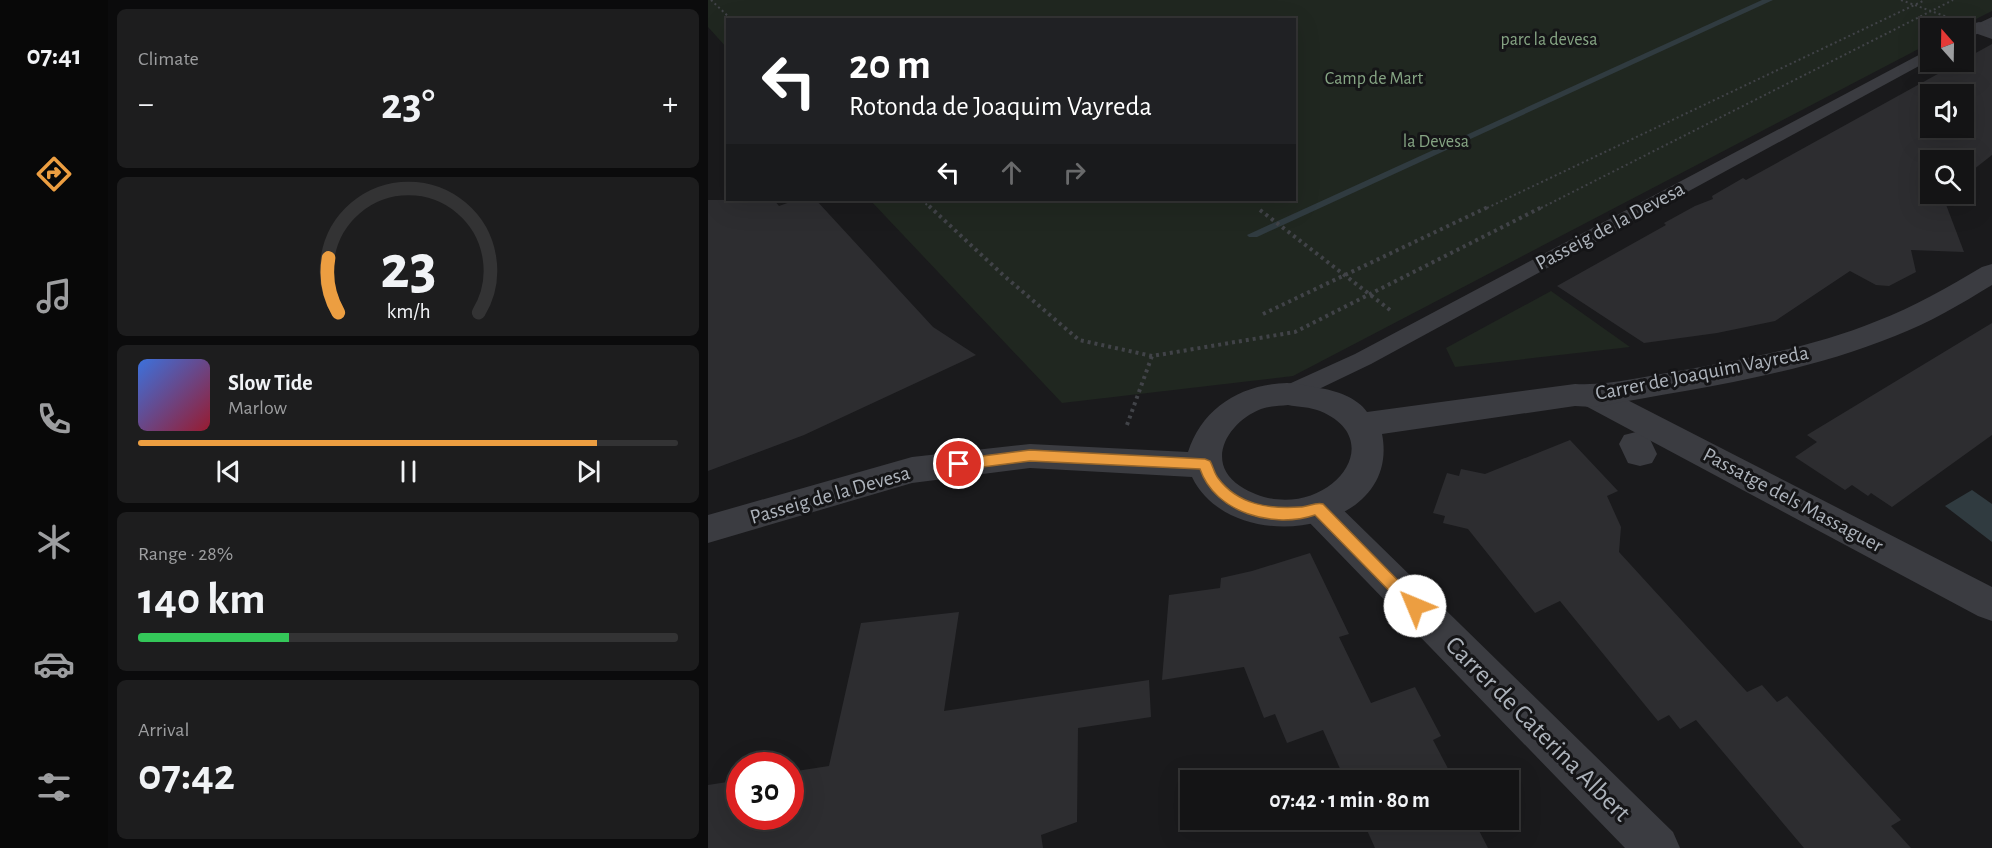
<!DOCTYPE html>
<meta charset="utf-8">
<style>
body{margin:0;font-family:"Alegreya Sans",sans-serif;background:#1d1d1e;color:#f1f3f6;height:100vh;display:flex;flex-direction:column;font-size:22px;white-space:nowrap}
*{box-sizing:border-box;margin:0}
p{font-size:20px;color:#9d9ea0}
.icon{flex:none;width:33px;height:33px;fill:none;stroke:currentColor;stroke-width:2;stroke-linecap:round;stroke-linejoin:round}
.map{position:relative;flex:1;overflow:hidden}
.details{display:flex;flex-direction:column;gap:9px;padding:9px;background:#0b0b0c;width:600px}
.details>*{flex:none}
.guide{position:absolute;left:18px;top:18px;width:570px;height:183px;border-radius:0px;box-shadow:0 6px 24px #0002,0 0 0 2px #333334;background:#202124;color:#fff;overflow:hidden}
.needle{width:39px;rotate:340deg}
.controls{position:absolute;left:1212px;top:18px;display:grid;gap:12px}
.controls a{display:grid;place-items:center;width:54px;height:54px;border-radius:0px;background:#141415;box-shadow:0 6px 24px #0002,0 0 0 2px #333334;font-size:30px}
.speed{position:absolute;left:18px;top:752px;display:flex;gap:12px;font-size:30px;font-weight:700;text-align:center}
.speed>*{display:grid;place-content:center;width:78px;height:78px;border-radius:50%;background:#141415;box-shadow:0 6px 24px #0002,0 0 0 2px #333334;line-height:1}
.speed .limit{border:9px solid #d22;background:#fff;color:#111}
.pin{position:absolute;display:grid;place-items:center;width:51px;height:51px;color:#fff;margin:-26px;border:3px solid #fff;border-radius:50%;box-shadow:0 2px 6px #0007}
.me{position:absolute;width:66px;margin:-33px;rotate:315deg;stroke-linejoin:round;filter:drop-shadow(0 0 4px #0008)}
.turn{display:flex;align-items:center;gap:21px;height:126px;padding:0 24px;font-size:27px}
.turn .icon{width:78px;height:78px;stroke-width:2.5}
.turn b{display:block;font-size:42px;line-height:51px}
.lanes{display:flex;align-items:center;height:57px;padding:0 24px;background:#0003;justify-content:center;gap:30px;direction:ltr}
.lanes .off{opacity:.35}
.big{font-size:45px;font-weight:700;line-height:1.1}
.details .card{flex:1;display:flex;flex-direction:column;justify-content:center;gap:9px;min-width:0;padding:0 21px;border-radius:9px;background:#1d1d1e}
.details .dial{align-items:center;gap:0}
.dial svg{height:156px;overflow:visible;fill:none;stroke:#333334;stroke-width:7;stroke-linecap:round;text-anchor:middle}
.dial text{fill:#f1f3f6;stroke:none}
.song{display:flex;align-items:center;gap:18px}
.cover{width:72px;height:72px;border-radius:9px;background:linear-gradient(135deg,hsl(220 70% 55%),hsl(350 70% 35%))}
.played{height:6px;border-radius:3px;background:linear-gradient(90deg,#ec9e41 85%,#333334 85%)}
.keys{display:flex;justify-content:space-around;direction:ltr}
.heat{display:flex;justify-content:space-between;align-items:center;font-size:33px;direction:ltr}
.charge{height:9px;border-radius:4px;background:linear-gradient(90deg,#34c759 28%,#333334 0)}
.trip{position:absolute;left:472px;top:770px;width:339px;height:60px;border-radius:0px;background:#141415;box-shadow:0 6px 24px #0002,0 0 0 2px #333334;font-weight:700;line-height:60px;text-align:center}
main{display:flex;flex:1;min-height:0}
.tab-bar{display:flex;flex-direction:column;width:108px;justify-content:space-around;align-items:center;background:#080808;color:#9d9ea0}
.tab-bar .icon{width:42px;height:42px}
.tab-bar .on{color:#ec9e41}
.tab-bar b{font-size:27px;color:#f1f3f6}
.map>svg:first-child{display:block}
.green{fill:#202720}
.water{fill:#303b40}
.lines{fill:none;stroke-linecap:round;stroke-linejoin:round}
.stream{fill:#303b40;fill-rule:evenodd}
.building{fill:#2d2d30;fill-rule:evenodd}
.path-far1{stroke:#414348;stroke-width:2;stroke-dasharray:2 3;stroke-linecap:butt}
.path{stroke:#414348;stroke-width:4;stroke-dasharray:3 4;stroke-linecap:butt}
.service{fill:#3b3c41;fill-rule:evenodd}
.pedestrian{fill:#3b3c41;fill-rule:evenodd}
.minor{fill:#3b3c41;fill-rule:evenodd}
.tertiary{fill:#3b3c41;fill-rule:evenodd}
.route{fill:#ec9e41;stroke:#99672a;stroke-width:1.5}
.labels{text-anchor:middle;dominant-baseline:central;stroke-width:6;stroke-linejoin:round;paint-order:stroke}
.far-park-label{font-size:18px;fill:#86a584;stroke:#151517}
.street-label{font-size:21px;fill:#adb3bb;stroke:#151517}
.near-street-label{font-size:26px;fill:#adb3bb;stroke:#151517}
</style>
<main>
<nav class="tab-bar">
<b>07:41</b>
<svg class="icon on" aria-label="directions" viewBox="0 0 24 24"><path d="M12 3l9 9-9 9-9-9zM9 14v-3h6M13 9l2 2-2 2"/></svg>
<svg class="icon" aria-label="music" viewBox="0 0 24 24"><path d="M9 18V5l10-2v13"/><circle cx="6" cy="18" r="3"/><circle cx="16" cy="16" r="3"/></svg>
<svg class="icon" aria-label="phone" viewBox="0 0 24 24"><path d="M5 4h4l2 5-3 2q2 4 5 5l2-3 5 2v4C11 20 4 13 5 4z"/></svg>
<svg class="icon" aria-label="climate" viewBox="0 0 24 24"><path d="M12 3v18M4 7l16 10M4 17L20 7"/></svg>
<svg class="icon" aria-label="car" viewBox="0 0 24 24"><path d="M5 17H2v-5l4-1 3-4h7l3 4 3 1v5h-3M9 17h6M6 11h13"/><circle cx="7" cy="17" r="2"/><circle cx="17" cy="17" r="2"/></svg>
<svg class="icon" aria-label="filters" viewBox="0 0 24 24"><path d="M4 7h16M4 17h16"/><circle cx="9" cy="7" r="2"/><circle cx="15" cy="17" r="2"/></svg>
</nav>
<section class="details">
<div class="card"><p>Climate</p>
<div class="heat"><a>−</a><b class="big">23°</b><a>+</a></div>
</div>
<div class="card dial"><svg viewBox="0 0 100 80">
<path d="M14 69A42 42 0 1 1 86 69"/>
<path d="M14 69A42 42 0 0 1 9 41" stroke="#ec9e41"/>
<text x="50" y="56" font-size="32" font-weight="700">23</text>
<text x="50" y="72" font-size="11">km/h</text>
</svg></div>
<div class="card">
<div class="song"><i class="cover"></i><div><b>Slow Tide</b><p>Marlow</p></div></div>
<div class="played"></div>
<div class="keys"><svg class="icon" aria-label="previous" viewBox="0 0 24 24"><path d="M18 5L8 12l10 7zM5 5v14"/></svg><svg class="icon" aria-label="pause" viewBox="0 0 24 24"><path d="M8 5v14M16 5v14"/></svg><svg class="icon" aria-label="next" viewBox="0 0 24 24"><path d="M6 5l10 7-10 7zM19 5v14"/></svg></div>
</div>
<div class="card"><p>Range · 28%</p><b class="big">140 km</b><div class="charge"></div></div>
<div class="card"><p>Arrival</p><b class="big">07:42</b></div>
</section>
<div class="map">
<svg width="1284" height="848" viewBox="0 0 1284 848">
<rect width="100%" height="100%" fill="#1a1a1c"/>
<path class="green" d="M0 0H1284V11L1250 28H1222V43L585 376 354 403 162 200H586V20H20L19 48 0 27Z
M843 291 922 347 747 367 738 348Z"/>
<path class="water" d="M1264 490 1284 504V542L1237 506Z"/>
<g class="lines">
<path class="stream" d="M1054 0H1065L549 237H541L539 235Z"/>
</g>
<path class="building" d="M1284 44V155L1256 177V160H1222V194H1234L1256 252 1203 250 1208 272 1181 286 1168 285 1142 271 1067 321 1009 333 936 343 849 286 958 225 956 223 987 206 1005 199 1004 196 1035 178 1038 180ZM1222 94H1256V128H1222Z
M0 200H66L71 206 88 200H108L225 327 268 355 96 435 0 471Z
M1284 323V435L1184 507 1163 493 1160 496 1144 485 1137 490 1087 457 1109 442 1099 435Z
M862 440 910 491 899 496 913 527 911 552 1039 692 1054 685 1069 702 1079 696 1193 820 1183 826 1203 848H1096L988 720 972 729 961 715 950 721 852 601 827 613 760 529 735 523 737 516 725 513 739 473 751 476 753 469 777 474Z
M602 553 641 634 631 637 663 703 707 687 733 736 725 740 746 780H637L615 730 579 743 567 714 556 718 536 667 454 680 461 595 512 588 513 578 544 571Z
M251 612 236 711 441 680 443 717 370 728 369 822 333 835 335 848H0V785L32 780V816H82V772L121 766 153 623Z
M654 819H765L780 848H667Z"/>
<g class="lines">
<path class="path-far1" d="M3 0 24 20
M1193 0 1242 18
M214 200 222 208
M779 208 1217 0
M833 208 1245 0"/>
<path class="path" d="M221 206 294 274 371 340 444 356 587 332 836 206
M552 210 682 310
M555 314 782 206
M419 425 444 356"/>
<path class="service" d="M1284 17V27L1256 40V30Z
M1222 49V60L663 364 588 400 580 402 572 400 568 394 572 388 647 354Z"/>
<path class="pedestrian" d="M1271 22 1284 26V39L1264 32 1261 28 1264 24Z
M928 432 940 435 949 454 944 463 932 466 920 463 911 444 916 435Z"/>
<path class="minor" d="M885 385 896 388 1284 587V621L1270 616 874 404 869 396 874 388Z
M610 494 623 498 965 832 972 848H917L597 518 592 508 597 498Z"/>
<path class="tertiary" d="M1284 264V285C1253 304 1221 323 1187 336 1091 375 986 389 885 407L867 406 674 434C694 534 524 560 484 477L322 468 204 483 0 543V515L204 457 322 444 480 452C494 408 533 384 579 383 589 383 601 386 611 388 627 390 650 398 659 412L867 384C901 386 937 376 970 371 1037 359 1106 347 1169 321 1206 307 1240 287 1274 267ZM580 405C590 407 602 407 612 411 691 444 606 534 532 486 496 462 520 422 553 409 561 406 571 406 580 405Z"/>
</g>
<path class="route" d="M322 450 497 459 502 461C505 466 506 473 510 478 530 505 561 509 592 507 600 507 607 502 615 504L715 606 713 611 707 613 701 611 607 515C566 529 507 513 492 469L322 461 251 470 244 464 251 459Z"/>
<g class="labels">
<g class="far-park-label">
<text x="841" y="40">parc la devesa</text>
<text x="666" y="79">Camp de Mart</text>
<text x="728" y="142">la Devesa</text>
</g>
<g class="street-label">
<text transform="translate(902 226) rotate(-28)">Passeig de la Devesa</text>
<text transform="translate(994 373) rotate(-11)">Carrer de Joaquim Vayreda</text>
<text transform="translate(122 495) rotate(-16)">Passeig de la Devesa</text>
<text transform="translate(1085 500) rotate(28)">Passatge dels Massaguer</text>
</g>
<g class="near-street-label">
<text transform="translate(830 729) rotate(45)">Carrer de Caterina Albert</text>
</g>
</g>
</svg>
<div class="controls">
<a><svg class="needle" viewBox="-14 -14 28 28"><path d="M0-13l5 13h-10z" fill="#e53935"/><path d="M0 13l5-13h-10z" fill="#9d9ea0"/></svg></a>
<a><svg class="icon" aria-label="sound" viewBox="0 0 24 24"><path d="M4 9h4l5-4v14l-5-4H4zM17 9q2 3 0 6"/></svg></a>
<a><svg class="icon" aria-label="search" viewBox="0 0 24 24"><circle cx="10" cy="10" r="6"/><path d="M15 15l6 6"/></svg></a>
</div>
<div class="speed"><div class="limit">30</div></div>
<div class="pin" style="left:251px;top:464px;background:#d93025"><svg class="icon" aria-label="arrive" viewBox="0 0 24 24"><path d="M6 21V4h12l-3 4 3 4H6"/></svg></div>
<svg class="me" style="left:707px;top:606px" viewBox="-20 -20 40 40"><circle r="19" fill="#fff"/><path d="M0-13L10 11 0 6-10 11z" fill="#ec9e41"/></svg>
<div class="trip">07:42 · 1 min · 80 m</div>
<div class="guide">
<div class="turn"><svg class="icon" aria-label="left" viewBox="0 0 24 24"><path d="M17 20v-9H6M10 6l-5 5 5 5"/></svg><div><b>20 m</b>Rotonda de Joaquim Vayreda</div></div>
<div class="lanes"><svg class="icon" aria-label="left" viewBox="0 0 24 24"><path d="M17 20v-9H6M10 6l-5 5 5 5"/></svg><svg class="icon off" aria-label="ahead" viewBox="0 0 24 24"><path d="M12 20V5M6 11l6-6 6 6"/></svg><svg class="icon off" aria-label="right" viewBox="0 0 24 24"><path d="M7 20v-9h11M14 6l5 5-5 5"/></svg></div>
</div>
</div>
</main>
